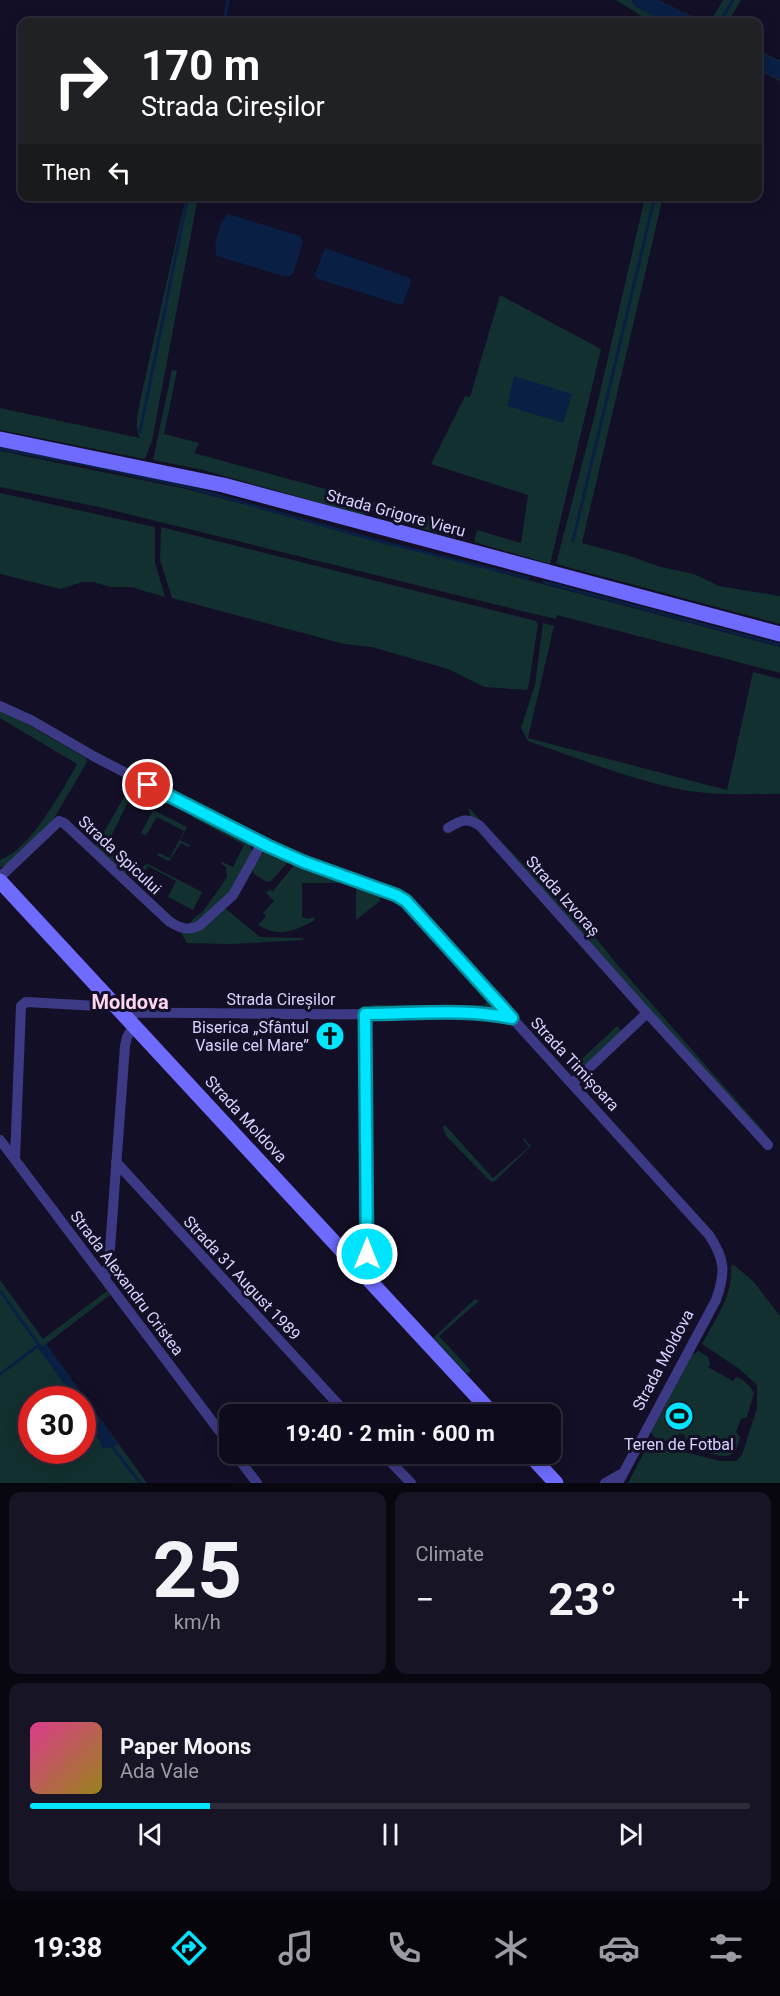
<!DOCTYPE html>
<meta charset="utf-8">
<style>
body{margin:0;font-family:Roboto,sans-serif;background:#171425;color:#f1f3f6;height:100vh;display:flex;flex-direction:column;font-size:22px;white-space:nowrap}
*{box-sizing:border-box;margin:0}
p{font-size:20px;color:#9b9ba3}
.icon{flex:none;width:33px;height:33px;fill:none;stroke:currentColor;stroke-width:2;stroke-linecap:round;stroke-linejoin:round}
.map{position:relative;height:1483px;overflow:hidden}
.details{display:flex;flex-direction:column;gap:9px;padding:9px;background:#08060f;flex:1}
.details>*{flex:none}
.hud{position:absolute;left:18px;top:18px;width:744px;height:183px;border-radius:12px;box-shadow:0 3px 15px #0003,0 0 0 2px #2e2b3b;background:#202124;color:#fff;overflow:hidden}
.speed{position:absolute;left:18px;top:1386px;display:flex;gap:12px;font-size:30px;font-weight:700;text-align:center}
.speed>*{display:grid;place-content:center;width:78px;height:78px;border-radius:50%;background:#0e0b1c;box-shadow:0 3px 15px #0003,0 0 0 2px #2e2b3b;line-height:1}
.speed .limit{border:9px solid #d22;background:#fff;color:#111}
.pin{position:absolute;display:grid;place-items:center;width:51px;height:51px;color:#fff;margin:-26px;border:3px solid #fff;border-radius:50%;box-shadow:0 2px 6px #0007}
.me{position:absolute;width:66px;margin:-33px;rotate:0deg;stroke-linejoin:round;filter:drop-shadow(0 0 4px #0008)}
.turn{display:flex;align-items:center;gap:21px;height:126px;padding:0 24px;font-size:27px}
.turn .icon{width:78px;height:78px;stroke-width:2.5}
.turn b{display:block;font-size:42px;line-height:51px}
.then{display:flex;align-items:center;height:57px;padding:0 24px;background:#0003;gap:12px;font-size:22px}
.big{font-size:45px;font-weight:700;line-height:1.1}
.details .tile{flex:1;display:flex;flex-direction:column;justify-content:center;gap:9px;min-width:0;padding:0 21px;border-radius:12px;background:#171425}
.details .dial{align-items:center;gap:0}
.dial b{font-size:78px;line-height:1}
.song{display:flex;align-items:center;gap:18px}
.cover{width:72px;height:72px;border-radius:9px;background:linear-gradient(135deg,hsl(330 70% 55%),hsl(50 70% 35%))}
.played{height:6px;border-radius:3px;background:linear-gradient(90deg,#00e5ff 25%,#2e2b3b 25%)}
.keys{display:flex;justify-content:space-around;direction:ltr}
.heat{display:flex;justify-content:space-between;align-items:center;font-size:33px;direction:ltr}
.details .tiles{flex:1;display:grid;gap:9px;grid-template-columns:1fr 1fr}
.tile:last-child{grid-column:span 2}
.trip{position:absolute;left:219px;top:1404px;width:342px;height:60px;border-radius:12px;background:#0e0b1c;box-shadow:0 3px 15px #0003,0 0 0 2px #2e2b3b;font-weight:700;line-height:60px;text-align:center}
.dock{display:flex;height:96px;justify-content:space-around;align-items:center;background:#06040b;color:#9b9ba3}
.dock .icon{width:42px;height:42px}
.dock .selected{color:#00e5ff}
.dock b{font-size:27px;color:#f1f3f6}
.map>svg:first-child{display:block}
.green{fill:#12302f;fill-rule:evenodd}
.water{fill:#0a1f44}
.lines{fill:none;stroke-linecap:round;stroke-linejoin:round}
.stream{stroke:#0a1f44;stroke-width:3}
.river{stroke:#0a1f44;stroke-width:16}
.street{stroke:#3d3a85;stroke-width:10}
.secondary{stroke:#6f6bff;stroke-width:15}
.route-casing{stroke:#0095a6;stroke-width:15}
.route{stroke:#00e5ff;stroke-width:10}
.labels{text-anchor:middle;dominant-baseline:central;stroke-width:6;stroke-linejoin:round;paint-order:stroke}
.street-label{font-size:16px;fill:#d9d4ff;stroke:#130f26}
.poi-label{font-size:16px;fill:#d9d4ff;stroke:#130f26;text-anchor:end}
.quarter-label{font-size:20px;font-weight:bold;fill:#ffd6f0;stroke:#130f26}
</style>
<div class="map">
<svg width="780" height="1483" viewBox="0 0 780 1483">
<rect width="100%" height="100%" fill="#130f26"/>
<path class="green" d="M616 0H658L705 22H651Z
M723 0H741L728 22H710Z
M758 50 780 61V81L758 70Z
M186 197H198L152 441 145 459 0 430V408L140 438C134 427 138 413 140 401Z
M645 197H663L582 543 627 555 661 567 694 574 719 586 780 596V624L556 564 595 414Z
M500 295 601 349 550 564 474 542 477 530 521 543 528 495 431 464 465 396 470 397Z
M172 370 177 371 164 434 199 443 194 453 388 506 363 515 203 470 153 460Z
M0 451 186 489 780 647V673L557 615 556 619 534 614 99 507 0 487Z
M0 493 155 527V562L165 597 131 587H110L94 582H82L61 589 0 574Z
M414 512 466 527 464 532 454 538 385 518Z
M161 527 536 621 538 624 529 684 527 690 484 687 448 669 372 647 344 644 172 598 160 560Z
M543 623 554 626 528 738 727 790 753 672 780 679V794C746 794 711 796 678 789 627 778 577 758 528 741L521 728 535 685Z
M0 711 15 717 86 758 87 762 49 827 6 866 0 867V860C30 850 62 791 77 764L0 718Z
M132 783 136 785 105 849 131 863 126 874 96 846Z
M469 808 526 867 568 903 615 962 765 1133 764 1137 470 816Z
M155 811 187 827 180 840 190 845 189 847 181 843 170 860 168 861 157 855 159 853 170 858 184 831 157 817 141 844 146 836 141 833 152 812Z
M194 815 249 844 253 853 237 885 197 925 188 927 192 920 203 911 219 889 227 877 226 867 221 864 222 862 233 867 244 845 192 817Z
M270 851 287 858 289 861 271 881 267 882 254 874 252 870 262 854Z
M296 863 351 883H302V917L309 919 313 917 315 920C295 931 280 938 258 925L266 916 263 913 274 901 266 893 269 890 273 891Z
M148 864 202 892 193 910 168 897 176 881 148 866 144 873 141 872 144 865Z
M360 888 380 896V901L356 920V890Z
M222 909H226L260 937 302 938 304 940 230 944 187 943 181 933 198 931Z
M438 946 445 951 491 1001 489 1008 371 1009 372 1005H485L487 1000Z
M617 1026 623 1032 573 1075 569 1071Z
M445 1125 493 1178 529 1147 523 1139 524 1138 531 1146 495 1181 491 1182 446 1136 443 1127Z
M734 1265 753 1281 780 1316V1483H628L649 1443 720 1461H736L742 1455 757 1408V1385L738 1368 702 1344C715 1320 734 1294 731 1266Z
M0 1280 43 1339 107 1291 110 1295 46 1344 147 1483H0ZM32 1400H82V1450H32Z
M475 1299 479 1301 439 1336 471 1371 467 1374 433 1338Z
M699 1351 708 1357 710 1364 708 1367 733 1381 736 1377C743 1379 751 1386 754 1393L747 1417 741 1419 736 1432 740 1437C739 1441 738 1448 735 1451 728 1462 707 1452 698 1449L700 1444 685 1439V1435L679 1433 676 1442C667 1443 654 1441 651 1432L692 1355Z"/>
<path class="water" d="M228 214 300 236 303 241 293 274 290 276H283L217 256C212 247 220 220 228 214Z
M325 248 410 278 411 282 403 304 401 305 318 279 315 275Z
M514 376 572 394 563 423 507 406Z
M46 1344 118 1444 111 1448H103C97 1432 82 1417 82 1400L75 1399 38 1348Z"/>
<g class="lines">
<path class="stream" d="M224 22 228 0
M720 22 733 0
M140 432 188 196
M0 449 88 465 188 487 375 540 528 578
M573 541 655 196
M544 582 780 645
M0 1291 42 1349
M0 1374 39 1345
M110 1444 140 1483"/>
<path class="river" d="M640 0 685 22
M758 60 780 71"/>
<path class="street" d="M0 706 31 720 95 757 262 843 304 862 396 895 406 901 709 1235C725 1259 726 1272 716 1300L618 1483
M448 828C460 821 467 816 480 826L647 1013 768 1145
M0 877 59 821 64 823 170 922C180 928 187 931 199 926L233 895 262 843
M122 1013C203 1012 284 1015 365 1014 413 1014 464 1008 512 1018
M365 1014 367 1277
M573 1083 647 1013
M0 1140 230 1445
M15 1159 21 1006 26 1002 116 1007
M116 1162 347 1414
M105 1279 109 1262 125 1046 127 1037 134 1025
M235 1454 257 1483
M383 1454 411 1483
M605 1483 621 1474"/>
<path class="secondary" d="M0 439 223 485 780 634
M0 881 493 1414
M529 1454 556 1483"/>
</g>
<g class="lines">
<g class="route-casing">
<path id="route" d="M148 785 268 846 304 862 396 895 406 901 512 1018C465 1008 414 1014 365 1014L367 1254"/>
</g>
<use href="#route" class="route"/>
</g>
<defs>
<g id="church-disc" transform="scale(1.5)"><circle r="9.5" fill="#00e5ff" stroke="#130f26"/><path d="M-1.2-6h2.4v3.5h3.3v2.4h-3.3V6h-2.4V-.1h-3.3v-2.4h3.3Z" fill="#111"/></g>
<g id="stadium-disc" transform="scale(1.5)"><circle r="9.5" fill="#00e5ff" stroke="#130f26"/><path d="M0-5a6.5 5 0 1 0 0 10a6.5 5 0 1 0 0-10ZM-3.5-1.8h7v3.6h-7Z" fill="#111"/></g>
</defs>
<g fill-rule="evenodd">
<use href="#church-disc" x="330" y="1036"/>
<use href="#stadium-disc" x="679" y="1416"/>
</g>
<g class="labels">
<g class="street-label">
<text transform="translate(396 513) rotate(15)">Strada Grigore Vieru</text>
<text transform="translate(120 855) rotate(43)">Strada Spicului</text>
<text transform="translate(563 896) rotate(48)">Strada Izvoraș</text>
<text x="281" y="999">Strada Cireșilor</text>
<text transform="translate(575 1064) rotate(47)">Strada Timișoara</text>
<text transform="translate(246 1119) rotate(47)">Strada Moldova</text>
<text transform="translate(242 1278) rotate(47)">Strada 31 August 1989</text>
<text transform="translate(127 1283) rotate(53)">Strada Alexandru Cristea</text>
<text transform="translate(663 1360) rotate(-62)">Strada Moldova</text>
</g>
<g class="poi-label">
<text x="309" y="1027">Biserica „Sfântul<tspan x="309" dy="18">Vasile cel Mare”</tspan></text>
<text x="679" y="1444" text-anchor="middle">Teren de Fotbal</text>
</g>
<g class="quarter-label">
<text x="130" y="1002">Moldova</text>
</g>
</g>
</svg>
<div class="speed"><div class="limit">30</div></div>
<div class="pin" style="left:148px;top:785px;background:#d93025"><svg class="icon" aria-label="arrive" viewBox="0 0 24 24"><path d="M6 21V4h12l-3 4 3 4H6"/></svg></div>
<svg class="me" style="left:367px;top:1254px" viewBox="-20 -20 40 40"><circle r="17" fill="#00e5ff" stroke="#fff" stroke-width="3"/><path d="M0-11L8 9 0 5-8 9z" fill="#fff"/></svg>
<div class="trip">19:40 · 2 min · 600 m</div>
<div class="hud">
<div class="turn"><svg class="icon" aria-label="right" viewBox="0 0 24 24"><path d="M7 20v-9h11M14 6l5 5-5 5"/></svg><div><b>170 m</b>Strada Cireșilor</div></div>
<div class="then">Then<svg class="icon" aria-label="left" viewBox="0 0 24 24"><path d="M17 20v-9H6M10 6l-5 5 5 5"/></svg></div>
</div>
</div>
<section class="details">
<div class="tiles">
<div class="tile dial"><b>25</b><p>km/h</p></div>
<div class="tile"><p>Climate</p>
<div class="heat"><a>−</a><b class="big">23°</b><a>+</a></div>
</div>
<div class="tile">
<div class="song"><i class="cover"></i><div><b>Paper Moons</b><p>Ada Vale</p></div></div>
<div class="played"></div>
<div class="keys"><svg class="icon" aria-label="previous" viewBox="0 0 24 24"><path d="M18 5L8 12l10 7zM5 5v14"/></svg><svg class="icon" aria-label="pause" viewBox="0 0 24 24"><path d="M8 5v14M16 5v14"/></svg><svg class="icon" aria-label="next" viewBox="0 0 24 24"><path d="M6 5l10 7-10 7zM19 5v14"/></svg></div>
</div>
</div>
</section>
<nav class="dock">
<b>19:38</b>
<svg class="icon selected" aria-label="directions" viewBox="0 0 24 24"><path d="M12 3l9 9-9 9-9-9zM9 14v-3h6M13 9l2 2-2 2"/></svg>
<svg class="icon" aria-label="music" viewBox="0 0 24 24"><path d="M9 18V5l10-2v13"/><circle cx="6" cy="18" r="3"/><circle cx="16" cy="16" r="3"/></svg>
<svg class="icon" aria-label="phone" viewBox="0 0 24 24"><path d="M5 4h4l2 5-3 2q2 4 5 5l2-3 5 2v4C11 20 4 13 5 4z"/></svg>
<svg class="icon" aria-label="climate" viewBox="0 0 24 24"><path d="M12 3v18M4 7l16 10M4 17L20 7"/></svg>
<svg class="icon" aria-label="car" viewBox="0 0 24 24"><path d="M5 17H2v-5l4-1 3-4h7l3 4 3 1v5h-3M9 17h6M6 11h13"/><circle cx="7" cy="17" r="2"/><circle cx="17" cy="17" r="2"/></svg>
<svg class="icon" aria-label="filters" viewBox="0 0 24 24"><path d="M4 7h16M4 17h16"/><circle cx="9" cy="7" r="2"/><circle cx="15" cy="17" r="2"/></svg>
</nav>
